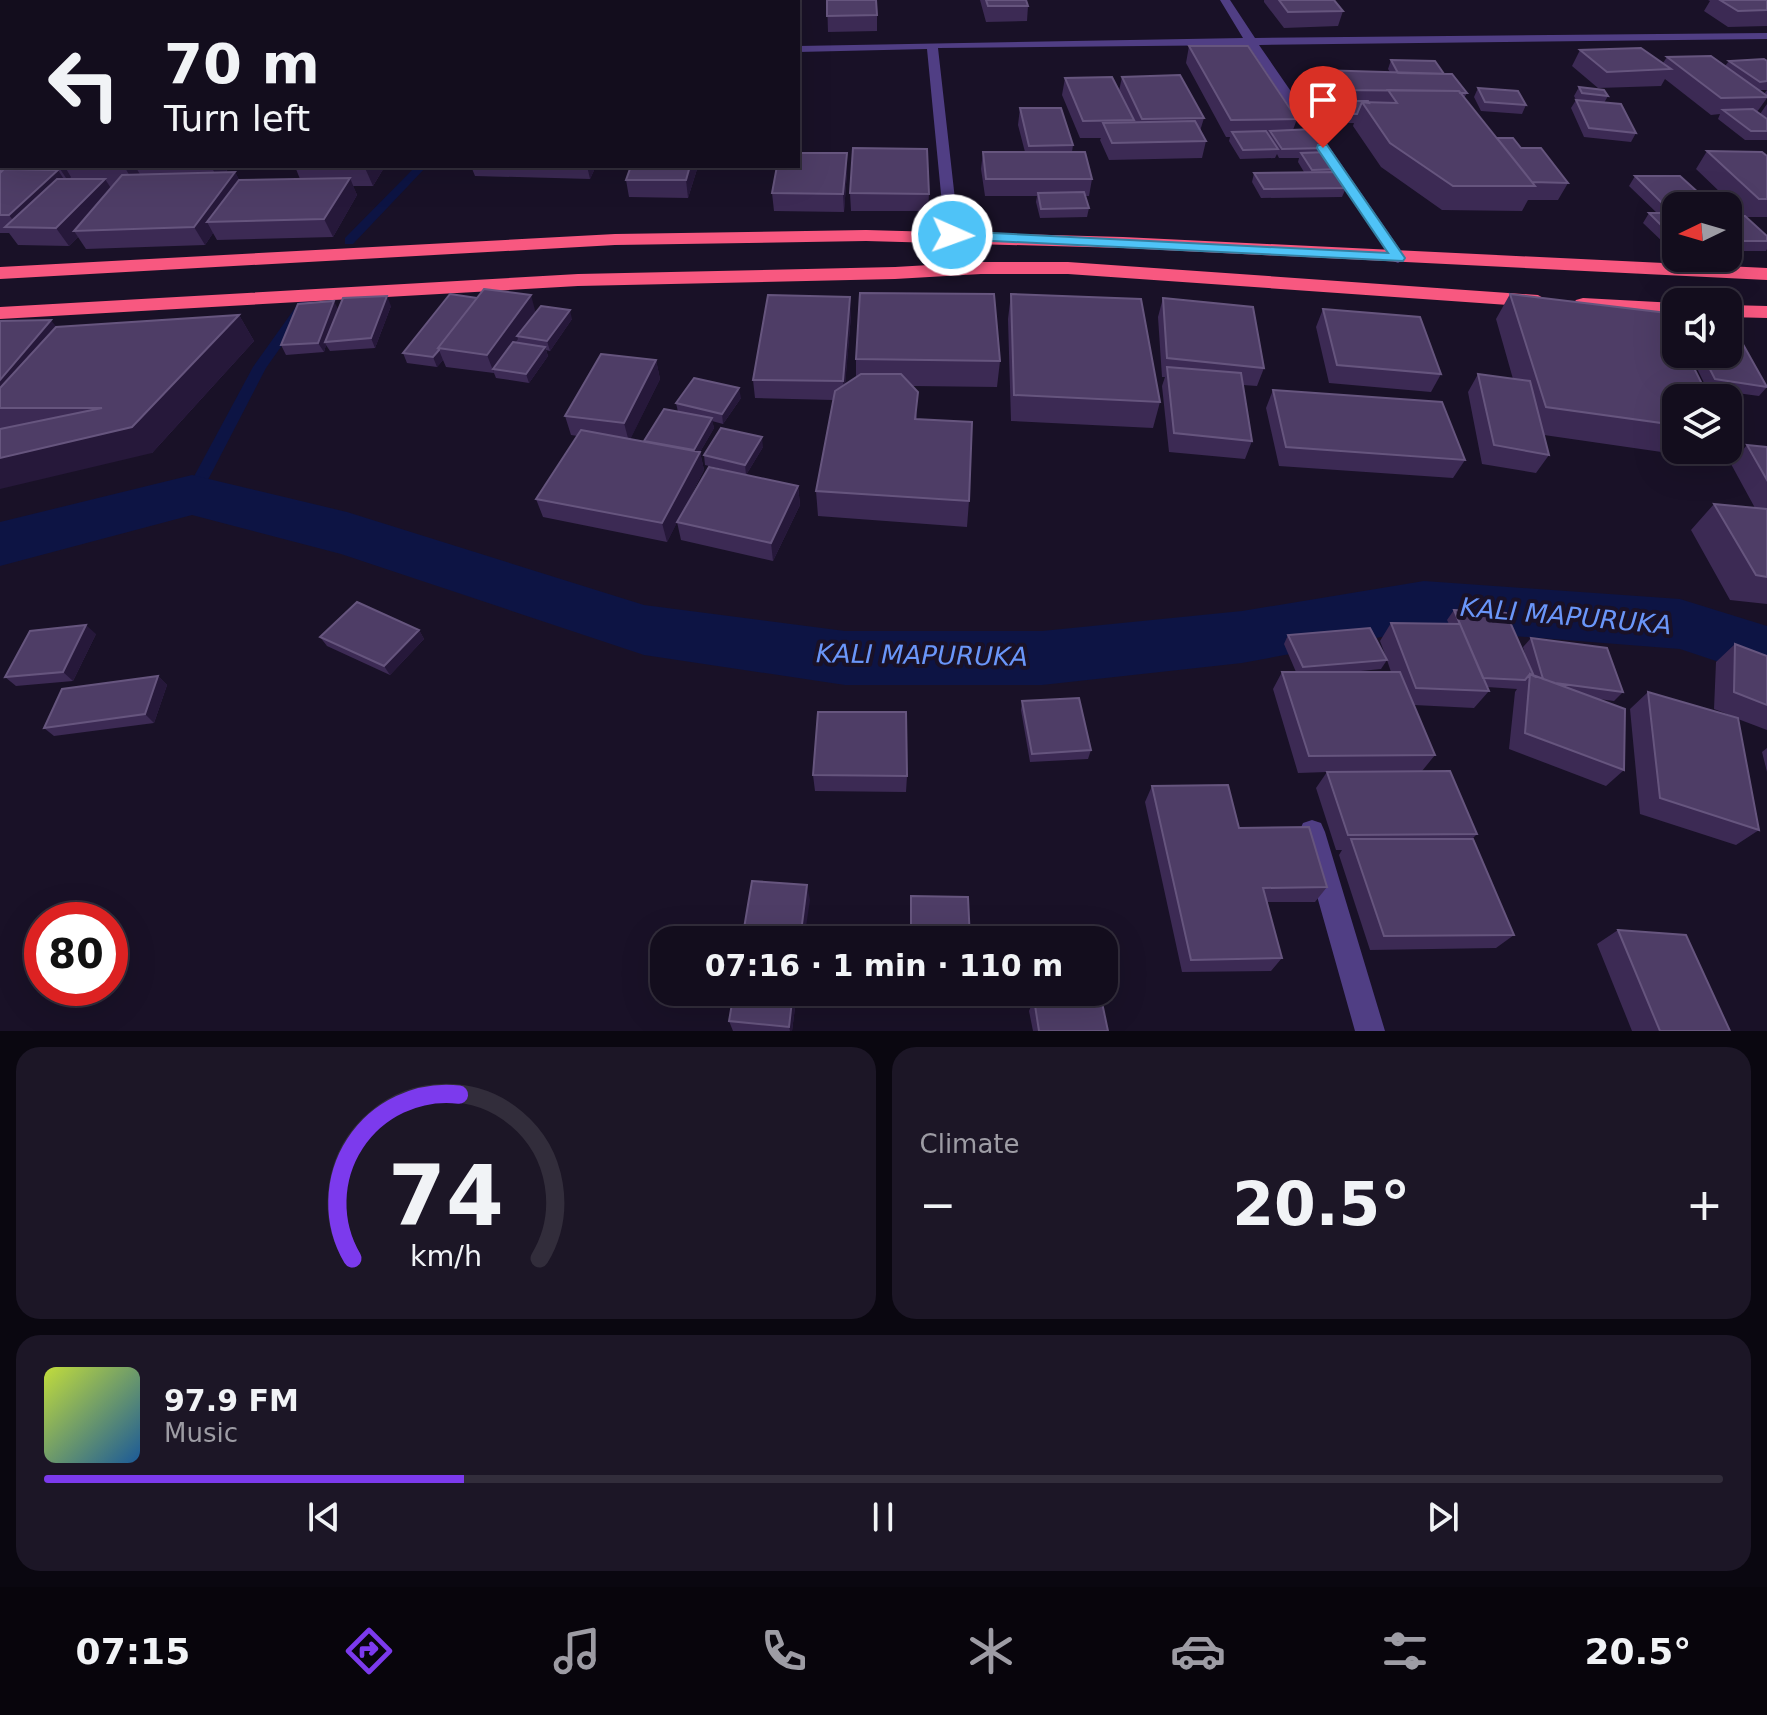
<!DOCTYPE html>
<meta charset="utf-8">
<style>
body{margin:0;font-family:"DejaVu Sans",sans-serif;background:#1c1626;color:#f1f3f6;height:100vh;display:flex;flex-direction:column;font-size:30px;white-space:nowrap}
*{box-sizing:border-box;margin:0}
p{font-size:26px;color:#9d9ca4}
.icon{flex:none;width:44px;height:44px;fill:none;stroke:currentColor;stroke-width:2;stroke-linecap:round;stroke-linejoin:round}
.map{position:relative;height:1031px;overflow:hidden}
.side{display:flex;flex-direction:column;gap:16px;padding:16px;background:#0a0710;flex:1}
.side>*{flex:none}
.top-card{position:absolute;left:0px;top:0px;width:800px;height:168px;box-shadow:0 8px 32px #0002,0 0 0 2px #322d3b;background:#130d1d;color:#f1f3f6;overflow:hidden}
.needle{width:52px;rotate:265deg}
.controls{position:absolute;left:1662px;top:192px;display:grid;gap:16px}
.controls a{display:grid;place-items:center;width:80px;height:80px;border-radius:16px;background:#130d1d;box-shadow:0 8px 32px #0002,0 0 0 2px #322d3b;font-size:40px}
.speed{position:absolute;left:24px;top:902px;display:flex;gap:16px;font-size:40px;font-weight:700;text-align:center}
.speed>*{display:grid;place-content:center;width:104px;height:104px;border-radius:50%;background:#130d1d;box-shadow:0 8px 32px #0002,0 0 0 2px #322d3b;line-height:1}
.speed .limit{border:12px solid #d22;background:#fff;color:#111}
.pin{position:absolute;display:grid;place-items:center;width:68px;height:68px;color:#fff;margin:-82px -34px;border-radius:50% 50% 50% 0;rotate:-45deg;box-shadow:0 0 8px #0007}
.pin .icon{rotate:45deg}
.me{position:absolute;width:88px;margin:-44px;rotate:92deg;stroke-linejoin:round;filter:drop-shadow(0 0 6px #0008)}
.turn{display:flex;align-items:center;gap:28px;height:168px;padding:0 32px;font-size:36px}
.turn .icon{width:104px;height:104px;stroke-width:2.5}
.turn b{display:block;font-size:56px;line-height:68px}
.big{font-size:60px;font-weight:700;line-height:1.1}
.side .widget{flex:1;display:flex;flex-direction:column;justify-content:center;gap:12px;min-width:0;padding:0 28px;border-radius:24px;background:#1c1626}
.side .dial{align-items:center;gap:0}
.dial svg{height:208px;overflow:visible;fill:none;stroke:#322d3b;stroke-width:7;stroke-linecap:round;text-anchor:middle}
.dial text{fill:#f1f3f6;stroke:none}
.song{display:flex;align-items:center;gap:24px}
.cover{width:96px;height:96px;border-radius:12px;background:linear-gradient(135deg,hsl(70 70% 55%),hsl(210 70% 35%))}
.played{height:8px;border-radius:4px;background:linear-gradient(90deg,#7c3aed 25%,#322d3b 25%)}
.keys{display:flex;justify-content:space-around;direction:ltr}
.heat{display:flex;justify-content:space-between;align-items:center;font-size:44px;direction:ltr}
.side .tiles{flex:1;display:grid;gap:16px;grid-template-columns:1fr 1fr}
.widget:last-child{grid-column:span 2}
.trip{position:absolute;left:650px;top:926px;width:468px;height:80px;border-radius:24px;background:#130d1d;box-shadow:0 8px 32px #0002,0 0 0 2px #322d3b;font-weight:700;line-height:80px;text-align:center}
.tab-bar{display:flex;height:128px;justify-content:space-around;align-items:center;background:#08050c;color:#9d9ca4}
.tab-bar .icon{width:56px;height:56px}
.tab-bar .active{color:#7c3aed}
.tab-bar b{font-size:36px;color:#f1f3f6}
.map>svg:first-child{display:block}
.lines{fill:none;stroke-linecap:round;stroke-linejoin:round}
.stream{fill:#0d1444;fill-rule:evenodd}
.canal{fill:#0d1444;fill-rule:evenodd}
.street{fill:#503e84;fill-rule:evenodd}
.highway{fill:#f85880;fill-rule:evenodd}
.wall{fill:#3c2a54;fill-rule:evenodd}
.shaded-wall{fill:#26183a}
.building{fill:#4e3d66;stroke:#66557e;stroke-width:2}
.route{fill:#4fc3f7;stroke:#337fa1;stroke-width:2}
.labels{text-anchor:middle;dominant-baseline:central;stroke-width:8;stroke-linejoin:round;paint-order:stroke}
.water-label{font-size:26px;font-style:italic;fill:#6a96f9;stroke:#191127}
</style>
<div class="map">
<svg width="1767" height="1031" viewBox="0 0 1767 1031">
<rect width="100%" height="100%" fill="#191127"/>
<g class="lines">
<path class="stream" d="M0 134H2V141H0Z
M416 166H427L353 244H345V238Z
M310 293 316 297 266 368 198 499H186L184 495 253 367 305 294Z"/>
<path class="canal" d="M192 475 347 512 644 605 845 631H1042L1242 611 1424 581 1680 599 1767 626V678L1680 649 1424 629 1242 663 1042 685H845L644 655 341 554 192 515 0 566V522Z"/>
<path class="street" d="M1220 0H1230L1255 38 1767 33V39L1259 45 1406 258 1398 263 1393 261 1248 45 938 48 959 235 952 239 945 235 927 49 798 52V46L1243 38Z
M1312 820 1321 823 1325 832 1385 1031H1355L1299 832 1303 823Z"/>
<path class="highway" d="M866 230 1123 237 1767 268V280L1123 248 866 241 615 245 0 279V267L615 234Z
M981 262H1068L1538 295 1548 301 1538 307 1068 274H981L895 279 578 286 0 319V307L578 274 895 267Z
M1583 298 1676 303V315L1576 308 1573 304 1576 300Z
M1728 305 1767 306V318L1728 317Z"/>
</g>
<path class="wall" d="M737 0H786V2H737Z
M827 0 877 15V31L828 32Z
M980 0H1026L1028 6 1027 21 986 22Z
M1264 0H1334L1343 11 1338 26 1284 28 1264 2Z
M1708 0H1767V26L1728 27 1704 11 1710 1Z
M1189 46 1297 119 1293 130 1327 148 1325 152 1340 169 1338 175 1346 188 1342 197 1261 198 1252 182 1254 173 1304 172 1298 162 1299 158H1279L1277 154 1275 158 1240 159 1229 141 1230 137H1226L1186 63Z
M1580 50 1663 63 1667 57 1725 66 1729 61H1767V90H1759L1764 94 1767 90V98L1757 112 1760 114 1767 104V140H1745L1718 119 1720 114 1711 115 1665 79 1661 86 1598 88 1572 66Z
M1391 60 1444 74 1467 93 1464 98 1497 138 1521 148 1568 183 1558 200H1528L1522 211 1442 210 1381 167 1353 126 1354 123H1331L1323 110 1324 106H1322L1312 87 1317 70 1390 72 1388 69Z
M1122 77 1204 118 1200 131 1206 141 1202 158 1109 160 1100 140 1101 138H1080L1062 95 1065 78 1119 91Z
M1579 87 1608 96 1604 103 1636 133 1631 142 1584 137 1571 108 1576 100 1574 96Z
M1478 88 1526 105 1522 114 1481 111 1474 97Z
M1020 108 1073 145 1072 152 1092 179 1089 196H1085L1089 208 1087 217 1040 218 1036 202 1037 196H985L981 169 983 152H1025L1018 125Z
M1707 151 1767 156V217H1746L1767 236V249L1766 251H1736L1728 243V216H1745L1696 169Z
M0 160 2 166H230L226 172H235L239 180 300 179 296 169 298 166H385L373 186H353L357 195 333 237 217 240 213 233 205 245 86 249 78 237 69 246 18 245 9 233H0Z
M471 166H596L590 179 475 176Z
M631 166H698L688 198 629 197 626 180Z
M847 171 844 212 774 211 772 193Z
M1635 176 1710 203 1708 206H1676V244H1665L1643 223 1649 213H1657L1629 186Z
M850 193 929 194 928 211H851Z
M1011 294 1160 402 1153 428 1011 421 1008 319Z
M1510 294 1676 398V450H1711L1703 458 1544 435 1549 455 1536 473 1482 464 1468 392 1478 374 1513 379 1496 319Z
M1163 298 1264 368 1257 386 1243 385 1252 441 1245 459 1169 452 1162 386 1165 377H1162L1158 317Z
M391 306 375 348 330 351 326 345 324 352 286 355 281 345 338 309Z
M1323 309 1441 374 1431 392 1329 383 1316 327Z
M536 312 572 319 550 351 546 350 548 356 529 383 496 378 494 373 446 367 443 360 437 367 407 363 403 353Z
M239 315 254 341 152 453 0 428V321L56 327Z
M851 315 845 384 856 377V359L1000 361 997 387 913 386 917 419 969 501 967 527 818 516 816 491 833 400 755 398 753 380Z
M1690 354H1728L1767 387 1759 396 1707 389Z
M656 360 660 379 630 439 645 442 678 412 676 403 741 398 723 424 712 421 714 428 700 452 704 470 678 521 798 486 800 505 773 561 681 540 677 522 667 542 543 517 536 499 578 436 571 435 565 416Z
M1273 390 1465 460 1453 478 1279 466 1266 408Z
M1747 445 1767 447V604L1730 600 1691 530 1714 504 1755 508 1731 464Z
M763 447 746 475 705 465 704 455Z
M1454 610 1526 658 1523 647 1531 638 1623 692 1614 701 1599 699 1624 770 1606 786 1509 749 1515 692 1517 689 1487 687 1489 691 1474 708 1414 705 1435 755 1422 771 1477 834 1472 839 1514 935 1496 948 1370 950 1339 855 1342 850H1336L1316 788 1327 772 1298 773 1273 689 1282 672H1296L1284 644 1288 635 1386 657 1380 641 1391 623 1449 624 1447 620ZM1387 660 1391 672H1351L1381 669Z
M419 630 424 639 390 675 327 646 320 637Z
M96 634 73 681 16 686 5 677Z
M1735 644 1767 656V730L1738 719 1759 830 1736 845 1640 814 1630 709 1648 692 1735 717 1714 709 1716 662Z
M158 676 167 685 154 723 54 736 44 728Z
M1022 701 1091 750 1088 759 1030 762 1021 710Z
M1767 748V772L1762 752Z
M813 775 907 776 906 792 815 791Z
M1152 786 1239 828 1327 887 1315 902H1267L1282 958 1271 971 1182 972 1145 802Z
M1618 930 1730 1031H1632L1597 944Z
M734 992H797L792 1031H733L729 1021Z
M1034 999 1108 1031H1033L1029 1011Z"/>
<path class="shaded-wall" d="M847 153V171L844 212 843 194Z
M58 166H81L65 167 71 177 68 181Z
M124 166H135L141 176 134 183Z
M211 166H230L219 181Z
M367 166H385L373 186 365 168Z
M587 166H596L590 179Z
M690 166H698L688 198 686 180Z
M58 170 69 187 18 227 9 215Z
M235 172 244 189 207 222 213 233 205 245 194 227Z
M350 178 357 195 333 237 324 219Z
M105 179 116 196 74 231 78 237 69 246 56 228Z
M531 295 536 314 517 336 518 339 497 369H493L494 373 487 355Z
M387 296 391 306 375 348 371 338Z
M850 297 851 315 844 400 843 381Z
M334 301 339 311 325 342 326 345 324 352 318 343Z
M570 310 572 319 550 351 547 341Z
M239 315 254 341 152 453 0 489V458L132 427Z
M51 320 65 338 0 396V380Z
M545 347 548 356 529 383 526 374Z
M439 350 443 360 437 367 433 357Z
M656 360 660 379 629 442 624 423Z
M739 388 741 398 723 424 722 414Z
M712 418 714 428 700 452 704 470 667 542 662 523 694 450Z
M762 437 763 447 746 475 745 465Z
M798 486 800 505 773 561 771 543Z
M86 625 96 634 73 681 63 672Z
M419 630 424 639 390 675 384 666Z
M158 676 167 685 154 723 145 714Z
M807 885 810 900 804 940H800Z
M793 992H797L792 1031H790L789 1027Z"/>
<path class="building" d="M827 0H876L877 15 827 16Z
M986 0H1026L1028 6H988Z
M1279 0H1334L1343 11 1288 12Z
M1720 0H1767V10L1738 11Z
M1189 46H1248L1297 119 1231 120Z
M1641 48 1671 69 1607 72 1580 50Z
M1711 56 1767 96V97L1721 98 1667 57Z
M0 57H2V75H0Z
M1764 59 1767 61V81L1760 82 1729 61Z
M1391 60 1435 61 1444 74 1398 73Z
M1317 70 1452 74 1467 93H1460L1459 91 1328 90Z
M1180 75 1204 118 1142 119 1122 77Z
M1112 77 1134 120 1083 121 1065 78Z
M1579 87 1604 90 1608 96 1582 93Z
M1478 88 1518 91 1526 105 1485 102Z
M1388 90 1459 91 1535 186H1453L1390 143 1362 102 1397 103Z
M1576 100 1621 104 1636 133 1589 128Z
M1326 101H1368L1369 103 1362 102 1357 114H1334Z
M1020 108H1061L1073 145 1029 146Z
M1753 109 1767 119V131H1751L1723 110Z
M1195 121 1206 141 1112 143 1103 123Z
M1313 129 1327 148 1282 149 1270 131Z
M1266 131 1278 149 1243 150 1232 132Z
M1497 138H1513L1521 148H1541L1568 183 1532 182Z
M853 148 927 149 929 194 850 193Z
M1707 151 1762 152 1767 156V199H1759Z
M983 152H1085L1092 179H986Z
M1328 152 1340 169 1312 170 1301 153Z
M798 153H847L843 194 772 193 777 166H798Z
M2 158V166H4L7 169H4L0 173V160Z
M66 166H115L65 167Z
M298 166H367L365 168 296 169Z
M631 166H690L686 180H626Z
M4 169 58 170 9 215H0V173Z
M235 172 194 227 74 231 122 175Z
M1335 172 1346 188 1264 189 1254 173Z
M1635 176H1680L1710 203 1663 204Z
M350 178 324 219 207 222 239 180Z
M57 179H105L56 228 5 227Z
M1084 192 1089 208 1041 209 1038 193Z
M1649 213H1676V235H1671Z
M1728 216H1745L1767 236V241H1743L1728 226Z
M484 289 531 295 487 355 438 348Z
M860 293 994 294 1000 361 856 359Z
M450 294 477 298 438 348 439 350 433 357 403 353Z
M1011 294 1141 299 1160 402 1014 395Z
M1510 294 1667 313 1676 332V354H1687L1709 398H1676V425L1546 407Z
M768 295 850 297 843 381 753 380Z
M387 296 371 338 325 342 343 298Z
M1163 298 1253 307 1264 368 1167 358Z
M334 301 318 343 281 345 298 304Z
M541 306 570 310 547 341 517 336Z
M1323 309 1420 317 1441 374 1337 365Z
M239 315 132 427 0 458V429L102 408H0V388L56 327Z
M51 320 0 380V321Z
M1728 338 1740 339 1767 387 1715 379 1702 354H1728Z
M513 342 545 347 526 374 493 369Z
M601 354 656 360 624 423 565 416Z
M1167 367 1241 373 1252 441 1174 433Z
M861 374H901L918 392 915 419 972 422 969 501 816 491 835 391Z
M1478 374 1530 381 1549 455 1494 445Z
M694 378 739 388 722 414 676 403Z
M1273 390 1442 402 1465 460 1286 447Z
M664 409 712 418 694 450 644 441Z
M721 428 762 437 745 465 704 455Z
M581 430 700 452 662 523 536 499Z
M1747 445 1767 447V480Z
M709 467 798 486 771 543 677 522Z
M1714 504 1767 509V577L1756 575Z
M357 602 419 630 384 666 320 637Z
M1454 610 1506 613 1534 676 1530 674 1525 680 1483 678Z
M1391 623 1460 624 1489 691 1416 688Z
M86 625 63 672 5 677 30 631Z
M1370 628 1387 660 1303 667 1288 635Z
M1531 638 1607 648 1623 692 1555 683 1543 679Z
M1735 644 1767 656V705L1734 692Z
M1282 672H1400L1435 755 1309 756Z
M1530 674 1625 709 1624 770 1525 733Z
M158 676 145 714 44 728 62 689Z
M1648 692 1738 718 1759 830 1660 798Z
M1079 698 1091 750 1032 754 1022 701Z
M818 712H906L907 776 813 775Z
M1450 771 1477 834 1348 835 1327 772Z
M1228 785 1239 828 1309 827 1327 887 1263 888 1282 958 1191 960 1152 786Z
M1351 839H1473L1514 935 1384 936Z
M752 881 807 885 800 940H742Z
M911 896 968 897 970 940H911Z
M1618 930 1686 935 1730 1031H1660Z
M734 992H793L789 1027 729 1021Z
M1100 993 1108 1031H1039L1034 999Z"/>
<path class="route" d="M1318 145H1327L1405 258 1403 261 952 239 945 235 952 231 1388 253 1317 148Z"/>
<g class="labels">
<g class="water-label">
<text transform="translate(1566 616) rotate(5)">KALI MAPURUKA</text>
<text transform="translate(922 655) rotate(1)">KALI MAPURUKA</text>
</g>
</g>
</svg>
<div class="controls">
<a><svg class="needle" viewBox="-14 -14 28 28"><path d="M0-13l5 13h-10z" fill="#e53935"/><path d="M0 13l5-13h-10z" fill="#9d9ca4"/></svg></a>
<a><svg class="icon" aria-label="sound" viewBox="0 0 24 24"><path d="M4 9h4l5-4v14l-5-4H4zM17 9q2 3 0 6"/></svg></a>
<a><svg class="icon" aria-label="layers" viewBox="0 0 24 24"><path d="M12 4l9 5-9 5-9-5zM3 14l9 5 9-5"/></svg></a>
</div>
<div class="speed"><div class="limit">80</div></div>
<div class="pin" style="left:1323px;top:148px;background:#d93025"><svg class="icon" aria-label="arrive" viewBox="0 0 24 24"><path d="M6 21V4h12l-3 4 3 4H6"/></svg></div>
<svg class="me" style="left:952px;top:235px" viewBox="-20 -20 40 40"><circle r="17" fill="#4fc3f7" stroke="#fff" stroke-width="3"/><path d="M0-11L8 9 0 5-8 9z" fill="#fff"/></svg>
<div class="trip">07:16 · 1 min · 110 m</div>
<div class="top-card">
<div class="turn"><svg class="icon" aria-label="left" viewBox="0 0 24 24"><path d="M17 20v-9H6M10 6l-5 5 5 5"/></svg><div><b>70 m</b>Turn left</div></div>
</div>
</div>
<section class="side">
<div class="tiles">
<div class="widget dial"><svg viewBox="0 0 100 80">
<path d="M14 69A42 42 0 1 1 86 69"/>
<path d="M14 69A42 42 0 0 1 55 6" stroke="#7c3aed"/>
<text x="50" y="56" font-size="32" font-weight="700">74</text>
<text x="50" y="72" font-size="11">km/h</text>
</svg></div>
<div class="widget"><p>Climate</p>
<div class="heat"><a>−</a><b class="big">20.5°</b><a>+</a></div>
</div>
<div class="widget">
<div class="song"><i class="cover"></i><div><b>97.9 FM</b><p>Music</p></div></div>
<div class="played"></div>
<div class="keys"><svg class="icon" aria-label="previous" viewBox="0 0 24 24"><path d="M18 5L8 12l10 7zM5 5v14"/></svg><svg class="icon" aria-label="pause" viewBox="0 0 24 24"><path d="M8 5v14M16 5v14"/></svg><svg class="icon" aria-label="next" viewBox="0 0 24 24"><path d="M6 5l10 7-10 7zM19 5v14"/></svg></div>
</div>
</div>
</section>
<nav class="tab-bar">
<b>07:15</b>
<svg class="icon active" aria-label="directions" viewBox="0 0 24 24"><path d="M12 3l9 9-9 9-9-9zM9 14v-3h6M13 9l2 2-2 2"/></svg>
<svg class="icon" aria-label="music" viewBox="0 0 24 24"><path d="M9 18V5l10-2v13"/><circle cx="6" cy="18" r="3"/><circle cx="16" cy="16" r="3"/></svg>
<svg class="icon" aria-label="phone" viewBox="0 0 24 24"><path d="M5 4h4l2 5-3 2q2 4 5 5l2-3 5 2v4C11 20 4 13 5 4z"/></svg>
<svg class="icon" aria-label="climate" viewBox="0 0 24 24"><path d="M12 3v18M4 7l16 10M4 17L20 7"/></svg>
<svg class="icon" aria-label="car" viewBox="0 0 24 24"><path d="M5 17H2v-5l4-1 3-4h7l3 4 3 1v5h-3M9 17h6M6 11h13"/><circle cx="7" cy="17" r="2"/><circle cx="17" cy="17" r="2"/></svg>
<svg class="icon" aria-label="filters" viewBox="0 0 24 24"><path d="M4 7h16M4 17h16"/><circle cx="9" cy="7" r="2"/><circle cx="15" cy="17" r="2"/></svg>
<b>20.5°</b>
</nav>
